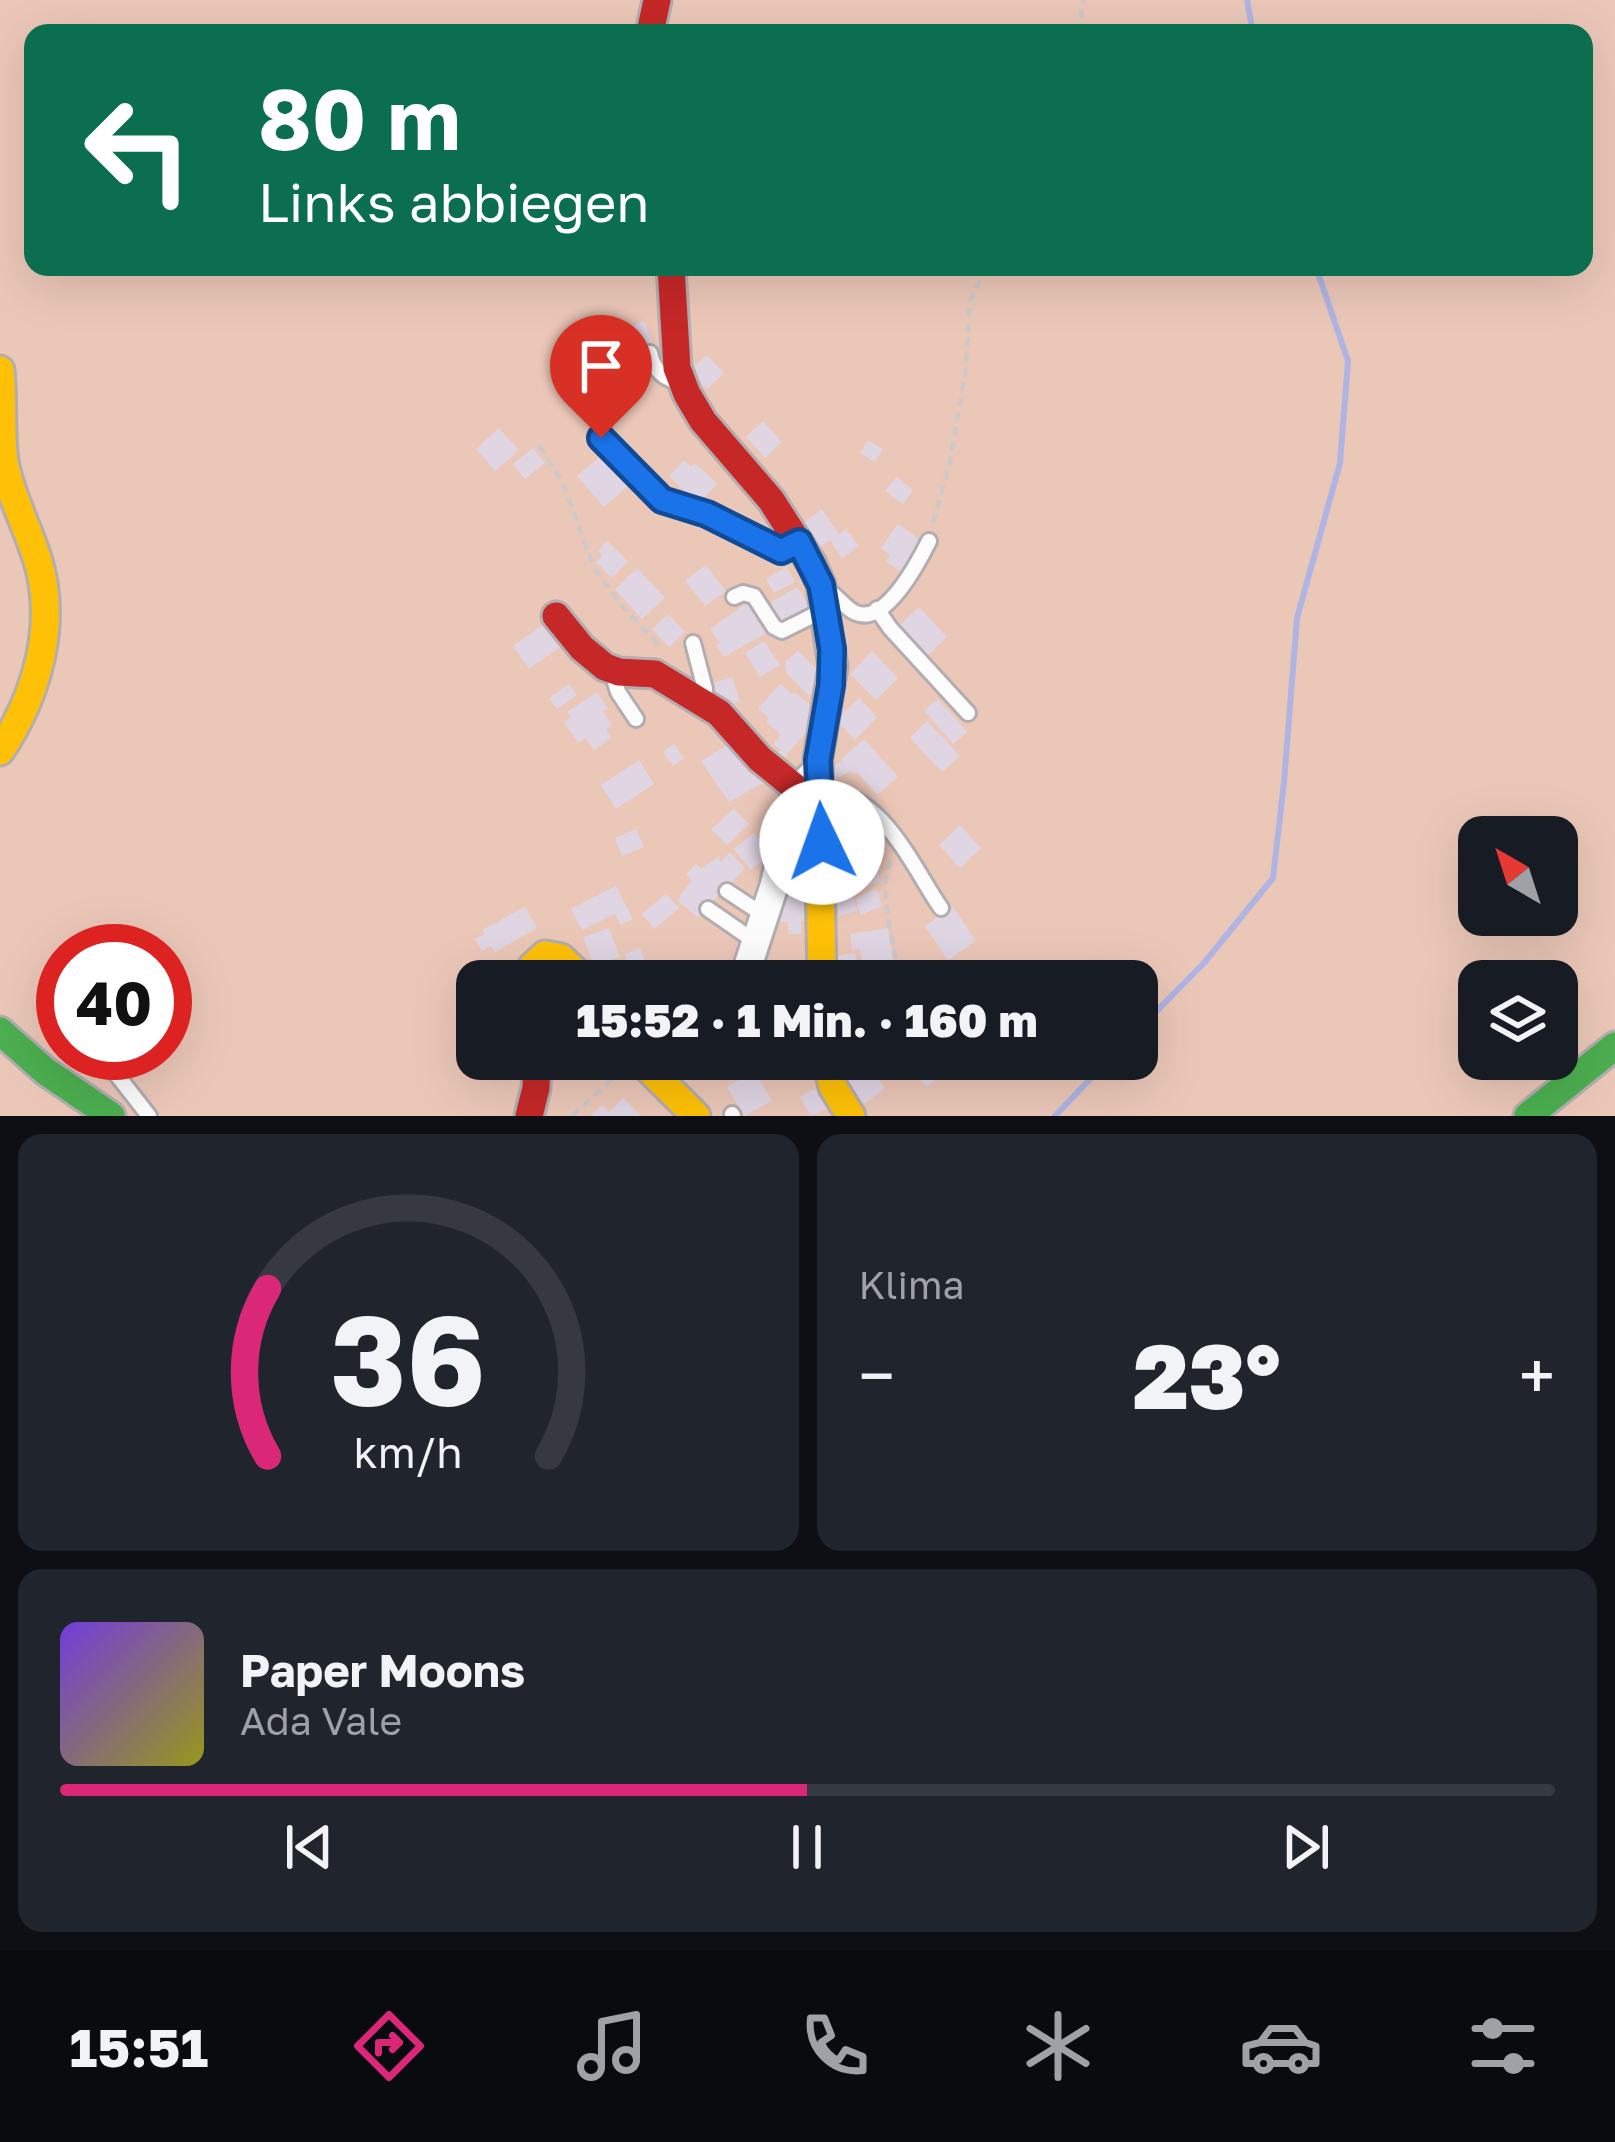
<!DOCTYPE html>
<html lang="de">
<meta charset="utf-8">
<style>
body{margin:0;font-family:"Golos Text",sans-serif;background:#20242c;color:#f1f3f6;height:100vh;display:flex;flex-direction:column;font-size:45px;white-space:nowrap}
*{box-sizing:border-box;margin:0}
p{font-size:39px;color:#9ea1a6}
.icon{flex:none;width:66px;height:66px;fill:none;stroke:currentColor;stroke-width:2;stroke-linecap:round;stroke-linejoin:round}
.map{position:relative;height:1116px;overflow:hidden}
.sheet{display:flex;flex-direction:column;gap:18px;padding:18px;background:#0d0f14;flex:1}
.sheet>*{flex:none}
.guide{position:absolute;left:24px;top:24px;width:1569px;height:252px;border-radius:24px;box-shadow:0 12px 48px #0002;background:#0b6e4f;color:#fff;overflow:hidden}
.needle{width:78px;rotate:321deg}
.controls{position:absolute;left:1458px;top:816px;display:grid;gap:24px}
.controls a{display:grid;place-items:center;width:120px;height:120px;border-radius:24px;background:#171b24;box-shadow:0 12px 48px #0002;font-size:60px}
.speed{position:absolute;left:36px;top:924px;display:flex;gap:24px;font-size:60px;font-weight:700;text-align:center}
.speed>*{display:grid;place-content:center;width:156px;height:156px;border-radius:50%;background:#171b24;box-shadow:0 12px 48px #0002;line-height:1}
.speed .limit{border:18px solid #d22;background:#fff;color:#111}
.pin{position:absolute;display:grid;place-items:center;width:102px;height:102px;color:#fff;margin:-123px -51px;border-radius:50% 50% 50% 0;rotate:-45deg;box-shadow:0 0 12px #0007}
.pin .icon{rotate:45deg}
.me{position:absolute;width:132px;margin:-66px;rotate:357deg;stroke-linejoin:round;filter:drop-shadow(0 0 9px #0008)}
.turn{display:flex;align-items:center;gap:42px;height:252px;padding:0 36px;font-size:54px}
.turn .icon{width:156px;height:156px;stroke-width:2.5}
.turn b{display:block;font-size:84px;line-height:102px}
.big{font-size:90px;font-weight:800;line-height:1.1}
.sheet .tile{flex:1;display:flex;flex-direction:column;justify-content:center;gap:18px;min-width:0;padding:0 42px;border-radius:24px;background:#20242c}
.sheet .dial{align-items:center;gap:0}
.dial svg{height:312px;overflow:visible;fill:none;stroke:#363941;stroke-width:7;stroke-linecap:round;text-anchor:middle}
.dial text{fill:#f1f3f6;stroke:none}
.song{display:flex;align-items:center;gap:36px}
.cover{width:144px;height:144px;border-radius:18px;background:linear-gradient(135deg,hsl(260 70% 55%),hsl(60 70% 35%))}
.played{height:12px;border-radius:6px;background:linear-gradient(90deg,#db2777 50%,#363941 50%)}
.keys{display:flex;justify-content:space-around;direction:ltr}
.heat{display:flex;justify-content:space-between;align-items:center;font-size:66px;direction:ltr}
.sheet .tiles{flex:1;display:grid;gap:18px;grid-template-columns:1fr 1fr}
.tile:last-child{grid-column:span 2}
.trip{position:absolute;left:456px;top:960px;width:702px;height:120px;border-radius:24px;background:#171b24;box-shadow:0 12px 48px #0002;font-weight:800;line-height:120px;text-align:center}
.tab-bar{display:flex;height:192px;justify-content:space-around;align-items:center;background:#090b0e;color:#9ea1a6}
.tab-bar .icon{width:84px;height:84px}
.tab-bar .current{color:#db2777}
.tab-bar b{font-size:54px;color:#f1f3f6}
.map>svg:first-child{display:block}
.green{fill:#ebc7b8;fill-rule:evenodd}
.lines{fill:none;stroke-linecap:round;stroke-linejoin:round}
.stream{stroke:#afb4e3;stroke-width:6}
.building{fill:#e0d5e3}
.lane-casing{stroke:#b3adb0;stroke-width:20}
.street-casing{stroke:#b3adb0;stroke-width:33}
.fast-casing{stroke:#b3adb0;stroke-width:33}
.slow-casing{stroke:#b3adb0;stroke-width:33}
.jam-casing{stroke:#b3adb0;stroke-width:33}
.path{stroke:#cdc9cb;stroke-width:4.5;stroke-dasharray:9 6;stroke-linecap:butt}
.lane{stroke:#fdfcfc;stroke-width:14}
.street{stroke:#fdfcfc;stroke-width:27}
.fast{stroke:#4caf50;stroke-width:27}
.slow{stroke:#ffc107;stroke-width:27}
.jam{stroke:#c62828;stroke-width:27}
.route-casing{stroke:#114b97;stroke-width:30}
.route{stroke:#1a73e8;stroke-width:21}
</style>
<div class="map">
<svg width="1615" height="1116" viewBox="0 0 1615 1116">
<rect width="100%" height="100%" fill="#f2eaee"/>
<path class="green" d="M0 0H1615V1116H0ZM33 33H1584V267H33ZM1479 837H1557V915H1479ZM63 951H165V1053H63ZM477 981H1137V1059H477ZM1479 981H1557V1059H1479Z"/>
<g class="lines">
<path class="stream" d="M1247 0 1253 33
M1137 1031 1204 963 1273 878 1284 782 1297 618 1340 463 1348 361 1316 267
M1055 1116 1109 1059"/>
</g>
<path class="building" d="M644 321 654 347 643 352 645 357 634 361 620 331Z
M707 355 724 373 707 389 690 371Z
M763 421 782 442 765 458 746 437Z
M499 428 519 450 495 471 476 449Z
M868 440 883 449 875 462 860 453Z
M533 448 545 463 525 479 513 464Z
M602 455 628 486 604 507 577 476Z
M684 460 691 467 695 463 717 484 698 504 669 476Z
M896 477 913 490 903 504 885 491Z
M822 509 839 534 846 529 859 546 842 558 830 540 819 548 802 524Z
M898 524 923 542 901 572 886 561 890 555 881 548Z
M607 541 628 561 612 578 596 562 603 555 598 551Z
M706 565 726 591 705 606 685 580Z
M787 567 795 582 774 593 766 579Z
M637 568 665 598 642 619 615 589Z
M797 587 810 608 783 624 770 603Z
M750 601 761 617 756 620 766 633 724 657 716 644 720 643 710 629Z
M919 607 947 637 926 657 898 627Z
M668 614 685 632 669 647 652 629Z
M544 624 560 647 529 669 513 646Z
M764 641 780 665 760 677 745 653Z
M798 651 827 679 809 696 787 674 785 662Z
M872 651 898 678 876 700 850 674Z
M732 677 740 701 723 707 712 683Z
M569 684 577 695 557 709 549 698Z
M780 684 792 694 795 692 821 715 783 759 777 754 781 750 773 744 781 735 766 722 769 718 758 708Z
M597 692 608 709 603 711 612 725 606 729 611 738 594 750 586 738 578 743 564 722 571 717 567 712Z
M859 698 877 717 855 740 836 720Z
M938 699 967 732 953 744 924 710Z
M927 721 960 756 942 772 910 738Z
M864 739 898 777 877 795 857 772 854 774 851 771 832 780 830 767 843 761 841 759Z
M734 741 769 780 729 802 701 761Z
M674 744 684 758 673 766 663 752Z
M639 760 654 784 616 809 601 785Z
M734 809 749 824 727 845 711 829Z
M960 825 981 848 960 868 939 845Z
M636 829 644 847 622 856 615 838Z
M754 833 771 853 751 870 734 849Z
M872 838 880 881 862 888 858 875 855 876 859 892 852 895 857 911 831 918 832 867 847 861 843 847Z
M730 852 745 869 697 917 677 900 692 880 686 875 696 864 701 869 718 857 721 862Z
M616 886 633 919 621 925 615 914 582 930 571 909Z
M876 888 882 906 861 915 855 899Z
M809 893 810 920 801 921V934H788V922H779L778 894Z
M666 894 679 908 654 929 642 914Z
M525 907 537 928 495 952 491 946 482 951 475 939 485 934 482 930Z
M953 907 976 941 948 960 925 926Z
M609 928 620 957 594 966 583 937Z
M888 928 893 961 888 970 864 974 860 949 852 950 850 934Z
M640 948 648 968 632 974 625 954Z
M855 953 860 976 840 980 835 957Z
M928 1059H959L927 1087 913 1072Z
M867 1065 885 1088 859 1108 844 1082Z
M755 1071 772 1101 744 1116 727 1087Z
M820 1086 832 1107 811 1116 800 1097Z
M623 1098 641 1116H591L602 1105 609 1112Z"/>
<g class="lines">
<g class="lane-casing">
<path id="lane" d="M650 353C652 365 660 376 672 380
M601 438 662 499 707 515 781 551 794 545
M828 595 833 594C840 600 848 610 856 613 886 625 919 561 929 541
M734 597 743 593 754 596 774 627 782 631 818 613
M877 609 890 628 968 713
M693 643 705 689 704 694
M613 676 618 692 636 719
M825 795C879 787 915 871 941 908
M727 891 765 916
M708 909 757 943
M107 1053 117 1075 149 1116
M732 1114 733 1116"/>
</g>
<g class="street-casing">
<path id="street" d="M743 981 774 886 796 793 810 777"/>
</g>
<g class="fast-casing">
<path id="fast" d="M0 1031 45 1071 111 1116
M1528 1116 1615 1046"/>
</g>
<g class="slow-casing">
<path id="slow" d="M0 370C3 400 0 432 4 462 10 495 27 526 37 558 58 623 37 696 0 751
M821 740 818 759 822 981
M527 981 532 967 545 955 561 958 585 981
M639 1059 696 1116
M826 1059 833 1087 851 1116"/>
</g>
<g class="jam-casing">
<path id="jam" d="M650 33 657 0
M671 267 677 368 687 394 703 421 771 500 812 564 821 585 833 667 821 740
M556 616 582 648 605 667 619 672 655 674 719 713 760 759 797 789
M529 1116 536 1088 537 1059"/>
</g>
<path class="path" d="M1079 33 1083 0
M539 446 563 483 594 568 623 607 658 644
M933 523 950 462 965 375 970 301 987 267
M891 861C876 886 896 951 900 981
M572 1116 616 1076"/>
<use href="#lane" class="lane"/>
<use href="#street" class="street"/>
<use href="#fast" class="fast"/>
<use href="#slow" class="slow"/>
<use href="#jam" class="jam"/>
</g>
<g class="lines">
<g class="route-casing">
<path id="route" d="M601 438 662 500 707 514 781 551 799 542 821 585 832 649 831 685 818 760 822 842"/>
</g>
<use href="#route" class="route"/>
</g>
</svg>
<div class="controls">
<a><svg class="needle" viewBox="-14 -14 28 28"><path d="M0-13l5 13h-10z" fill="#e53935"/><path d="M0 13l5-13h-10z" fill="#9ea1a6"/></svg></a>
<a><svg class="icon" aria-label="layers" viewBox="0 0 24 24"><path d="M12 4l9 5-9 5-9-5zM3 14l9 5 9-5"/></svg></a>
</div>
<div class="speed"><div class="limit">40</div></div>
<div class="pin" style="left:601px;top:438px;background:#d93025"><svg class="icon" aria-label="arrive" viewBox="0 0 24 24"><path d="M6 21V4h12l-3 4 3 4H6"/></svg></div>
<svg class="me" style="left:822px;top:842px" viewBox="-20 -20 40 40"><circle r="19" fill="#fff"/><path d="M0-13L10 11 0 6-10 11z" fill="#1a73e8"/></svg>
<div class="trip">15:52 · 1 Min. · 160 m</div>
<div class="guide">
<div class="turn"><svg class="icon" aria-label="left" viewBox="0 0 24 24"><path d="M17 20v-9H6M10 6l-5 5 5 5"/></svg><div><b>80 m</b>Links abbiegen</div></div>
</div>
</div>
<section class="sheet">
<div class="tiles">
<div class="tile dial"><svg viewBox="0 0 100 80">
<path d="M14 69A42 42 0 1 1 86 69"/>
<path d="M14 69A42 42 0 0 1 14 26" stroke="#db2777"/>
<text x="50" y="56" font-size="32" font-weight="700">36</text>
<text x="50" y="72" font-size="11">km/h</text>
</svg></div>
<div class="tile"><p>Klima</p>
<div class="heat"><a>−</a><b class="big">23°</b><a>+</a></div>
</div>
<div class="tile">
<div class="song"><i class="cover"></i><div><b>Paper Moons</b><p>Ada Vale</p></div></div>
<div class="played"></div>
<div class="keys"><svg class="icon" aria-label="previous" viewBox="0 0 24 24"><path d="M18 5L8 12l10 7zM5 5v14"/></svg><svg class="icon" aria-label="pause" viewBox="0 0 24 24"><path d="M8 5v14M16 5v14"/></svg><svg class="icon" aria-label="next" viewBox="0 0 24 24"><path d="M6 5l10 7-10 7zM19 5v14"/></svg></div>
</div>
</div>
</section>
<nav class="tab-bar">
<b>15:51</b>
<svg class="icon current" aria-label="directions" viewBox="0 0 24 24"><path d="M12 3l9 9-9 9-9-9zM9 14v-3h6M13 9l2 2-2 2"/></svg>
<svg class="icon" aria-label="music" viewBox="0 0 24 24"><path d="M9 18V5l10-2v13"/><circle cx="6" cy="18" r="3"/><circle cx="16" cy="16" r="3"/></svg>
<svg class="icon" aria-label="phone" viewBox="0 0 24 24"><path d="M5 4h4l2 5-3 2q2 4 5 5l2-3 5 2v4C11 20 4 13 5 4z"/></svg>
<svg class="icon" aria-label="climate" viewBox="0 0 24 24"><path d="M12 3v18M4 7l16 10M4 17L20 7"/></svg>
<svg class="icon" aria-label="car" viewBox="0 0 24 24"><path d="M5 17H2v-5l4-1 3-4h7l3 4 3 1v5h-3M9 17h6M6 11h13"/><circle cx="7" cy="17" r="2"/><circle cx="17" cy="17" r="2"/></svg>
<svg class="icon" aria-label="filters" viewBox="0 0 24 24"><path d="M4 7h16M4 17h16"/><circle cx="9" cy="7" r="2"/><circle cx="15" cy="17" r="2"/></svg>
</nav>
